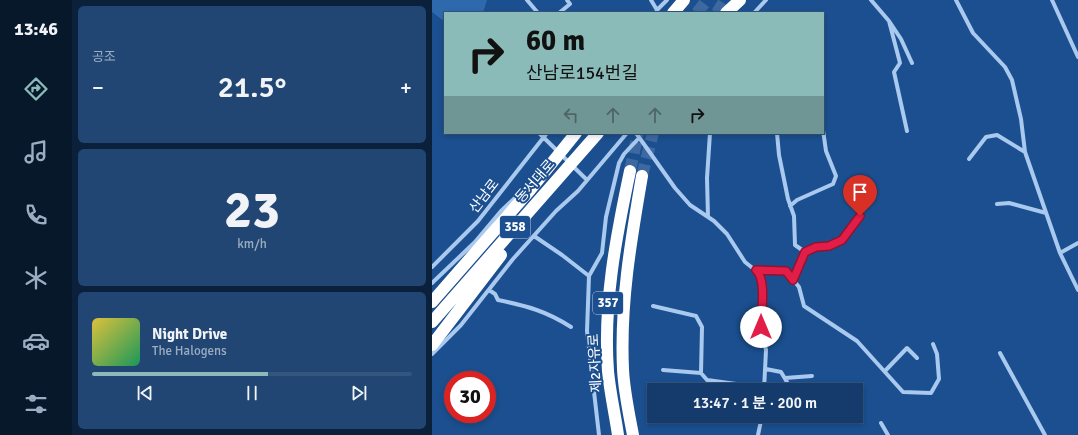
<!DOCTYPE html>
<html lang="ko">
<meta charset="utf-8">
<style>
body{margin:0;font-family:Signika,"Noto Sans KR",sans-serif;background:#214673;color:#f1f3f6;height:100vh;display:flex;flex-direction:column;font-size:15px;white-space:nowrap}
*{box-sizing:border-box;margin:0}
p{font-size:13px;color:#9dadc1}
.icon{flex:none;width:22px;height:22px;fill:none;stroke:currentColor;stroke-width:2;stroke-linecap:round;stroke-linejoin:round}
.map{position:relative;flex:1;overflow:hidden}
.side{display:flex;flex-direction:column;gap:6px;padding:6px;background:#0b203b;width:360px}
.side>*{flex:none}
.banner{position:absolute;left:12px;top:12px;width:380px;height:122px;border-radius:0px;box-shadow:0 2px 6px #0003,0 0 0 1px #33557e;background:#8bbbb9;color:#111;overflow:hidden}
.speed{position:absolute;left:12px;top:371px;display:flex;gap:8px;font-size:20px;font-weight:700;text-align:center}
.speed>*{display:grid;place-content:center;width:52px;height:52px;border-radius:50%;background:#143b6b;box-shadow:0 2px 6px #0003,0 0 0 1px #33557e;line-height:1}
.speed .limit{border:6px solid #d22;background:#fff;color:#111}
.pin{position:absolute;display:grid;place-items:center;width:34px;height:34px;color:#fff;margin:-41px -17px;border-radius:50% 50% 50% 0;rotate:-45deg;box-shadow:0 0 4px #0007}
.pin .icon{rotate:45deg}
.me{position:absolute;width:44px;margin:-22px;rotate:0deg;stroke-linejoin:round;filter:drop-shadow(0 0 3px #0008)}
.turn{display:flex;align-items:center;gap:14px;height:84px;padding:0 16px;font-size:18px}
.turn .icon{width:52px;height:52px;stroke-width:2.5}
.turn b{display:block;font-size:28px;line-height:34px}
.lanes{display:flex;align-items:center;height:38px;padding:0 16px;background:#0003;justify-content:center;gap:20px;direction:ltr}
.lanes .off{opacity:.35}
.big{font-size:30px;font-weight:600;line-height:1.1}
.side .tile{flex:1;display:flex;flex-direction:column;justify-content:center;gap:6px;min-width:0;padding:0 14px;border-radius:6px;background:#214673}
.side .dial{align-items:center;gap:0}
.dial b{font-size:52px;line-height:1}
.song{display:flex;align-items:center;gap:12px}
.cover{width:48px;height:48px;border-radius:6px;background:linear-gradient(135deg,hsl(50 70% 55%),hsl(150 70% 35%))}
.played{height:4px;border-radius:2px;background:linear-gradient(90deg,#8bbbb9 55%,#33557e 55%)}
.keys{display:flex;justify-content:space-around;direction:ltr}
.heat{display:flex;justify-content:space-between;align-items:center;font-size:22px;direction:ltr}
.trip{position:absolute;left:215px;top:383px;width:216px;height:40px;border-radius:0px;background:#143b6b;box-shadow:0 2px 6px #0003,0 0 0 1px #33557e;font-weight:600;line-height:40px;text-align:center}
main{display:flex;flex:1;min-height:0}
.dock{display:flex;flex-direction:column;width:72px;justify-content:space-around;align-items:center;background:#08182b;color:#9dadc1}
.dock .icon{width:28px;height:28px}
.dock .on{color:#8bbbb9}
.dock b{font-size:18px;color:#f1f3f6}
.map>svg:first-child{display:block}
.green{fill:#2e69ad}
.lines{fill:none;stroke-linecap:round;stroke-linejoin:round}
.highway-tunnel{stroke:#3d69a0;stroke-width:12;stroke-dasharray:12 6;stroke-linecap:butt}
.street{stroke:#a9c9ee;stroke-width:4}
.highway{stroke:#fff;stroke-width:12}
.route-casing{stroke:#92132f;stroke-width:10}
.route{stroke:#e11d48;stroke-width:7}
.labels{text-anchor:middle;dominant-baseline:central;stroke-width:4;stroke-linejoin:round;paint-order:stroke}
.shield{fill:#1b4f8f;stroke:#bbcadd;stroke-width:1}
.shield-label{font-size:13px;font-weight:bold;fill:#fff}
.street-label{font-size:14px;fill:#fff;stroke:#1b4f8f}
</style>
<main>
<nav class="dock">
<b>13:46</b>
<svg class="icon on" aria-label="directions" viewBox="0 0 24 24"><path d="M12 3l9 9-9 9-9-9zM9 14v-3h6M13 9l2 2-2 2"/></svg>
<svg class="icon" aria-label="music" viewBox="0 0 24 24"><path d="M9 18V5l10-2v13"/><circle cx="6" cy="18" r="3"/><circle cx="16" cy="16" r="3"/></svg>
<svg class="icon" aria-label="phone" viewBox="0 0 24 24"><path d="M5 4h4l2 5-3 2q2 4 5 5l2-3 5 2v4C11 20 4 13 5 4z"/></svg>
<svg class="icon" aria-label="climate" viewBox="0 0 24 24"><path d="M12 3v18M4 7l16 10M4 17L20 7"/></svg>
<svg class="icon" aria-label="car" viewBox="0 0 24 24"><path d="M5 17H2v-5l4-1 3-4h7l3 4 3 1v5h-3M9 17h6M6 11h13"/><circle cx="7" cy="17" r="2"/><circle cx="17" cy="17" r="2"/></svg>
<svg class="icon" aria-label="filters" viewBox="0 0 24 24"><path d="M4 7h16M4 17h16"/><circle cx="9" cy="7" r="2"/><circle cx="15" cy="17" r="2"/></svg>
</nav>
<section class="side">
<div class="tile"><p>공조</p>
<div class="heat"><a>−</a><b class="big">21.5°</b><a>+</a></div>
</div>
<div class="tile dial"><b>23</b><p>km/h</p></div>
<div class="tile">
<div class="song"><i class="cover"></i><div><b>Night Drive</b><p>The Halogens</p></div></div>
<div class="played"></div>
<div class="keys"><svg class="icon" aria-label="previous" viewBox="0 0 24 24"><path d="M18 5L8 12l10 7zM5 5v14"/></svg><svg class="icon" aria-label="pause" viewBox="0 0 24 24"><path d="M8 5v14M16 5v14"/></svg><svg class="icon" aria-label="next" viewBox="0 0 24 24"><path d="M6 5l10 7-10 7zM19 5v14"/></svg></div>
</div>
</section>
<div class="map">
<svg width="646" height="435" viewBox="0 0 646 435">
<rect width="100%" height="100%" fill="#1b4f8f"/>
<path class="green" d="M0 0H55L51 13H13V22L0 12Z"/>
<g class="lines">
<path class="highway-tunnel" d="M265 13 275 0
M285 13 293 0
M198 171 206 133
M210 176 221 133"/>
<path class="street" d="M95 0 106 13
M219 0 225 10
M439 0 457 21 469 39 480 63
M524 0 541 33 573 67 580 80 589 119 593 152 628 253 646 290
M620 0 646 57
M127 13 138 4 135 0
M224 13 225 10 235 0
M322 13 334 0
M457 21 468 63 462 72 475 131
M107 133 155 180
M204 133 243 188 258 205 282 221 295 234 313 262 328 274 331 288 329 327 334 350 332 390
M345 133 347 155 356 199 362 216 363 245 373 252 361 280
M537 159 554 137 565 135 593 152
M565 204 577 203 614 213
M358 206 365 200 401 184 404 176 394 151 391 130
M276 217 275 178 278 133
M102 236 130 255 157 276
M373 252 384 247 397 246 410 240 429 216 421 192
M628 253 646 243
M0 267 46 221 115 133
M324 271H354L367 287 372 306 425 341 471 392 499 393 507 379 505 354 501 344
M0 283 43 242 69 211 85 196
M57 290 63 294 66 300C95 306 114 311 139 327
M221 306 264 316 270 327 269 373 275 380 333 388
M568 353 613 435
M0 354 29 325 81 259 124 211 146 191 195 133
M334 369 349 372 355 382V390
M231 370 269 373
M453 371 475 348 485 358
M353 378 380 376
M449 423 456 435
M167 435 155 331 157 276 170 253 174 217 187 163 192 154 207 138
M326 435 330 416"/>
<path class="highway" d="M241 13 252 0
M294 13 308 0
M0 302 98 190 144 133
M0 322 166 133
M0 345 69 255
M186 435C183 414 178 393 176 371 171 304 184 237 198 171
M201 435C197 414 192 391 191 369 188 303 199 240 210 176"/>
</g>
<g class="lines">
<g class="route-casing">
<path id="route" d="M329 327C329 313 335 280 324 270L354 271 361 280 373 252 384 247 397 246 410 240 428 216"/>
</g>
<use href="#route" class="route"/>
</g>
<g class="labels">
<g class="shield">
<rect x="68" y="216" width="30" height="22" rx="3"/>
<rect x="161" y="292" width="30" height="22" rx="3"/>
</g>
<g class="shield-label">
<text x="83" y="227">358</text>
<text x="176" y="303">357</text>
</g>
<g class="street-label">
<text transform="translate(103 181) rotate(-49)">동서대로</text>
<text transform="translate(52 196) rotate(-52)">산남로</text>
<text transform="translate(163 363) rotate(-93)">제2자유로</text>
</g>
</g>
</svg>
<div class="speed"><div class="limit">30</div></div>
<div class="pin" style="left:428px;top:216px;background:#d93025"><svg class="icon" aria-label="arrive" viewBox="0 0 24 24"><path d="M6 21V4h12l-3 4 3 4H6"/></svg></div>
<svg class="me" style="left:329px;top:327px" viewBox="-20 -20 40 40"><circle r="19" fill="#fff"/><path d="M0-13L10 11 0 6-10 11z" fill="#e11d48"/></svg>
<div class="trip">13:47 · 1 분 · 200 m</div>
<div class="banner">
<div class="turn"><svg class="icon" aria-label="right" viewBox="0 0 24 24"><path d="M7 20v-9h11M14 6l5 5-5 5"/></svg><div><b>60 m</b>산남로154번길</div></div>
<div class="lanes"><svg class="icon off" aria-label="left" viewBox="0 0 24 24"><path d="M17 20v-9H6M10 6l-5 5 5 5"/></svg><svg class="icon off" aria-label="ahead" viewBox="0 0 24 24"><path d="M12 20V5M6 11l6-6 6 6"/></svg><svg class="icon off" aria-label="ahead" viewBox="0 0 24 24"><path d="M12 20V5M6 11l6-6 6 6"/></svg><svg class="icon" aria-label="right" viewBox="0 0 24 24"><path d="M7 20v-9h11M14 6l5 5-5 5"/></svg></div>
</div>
</div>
</main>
